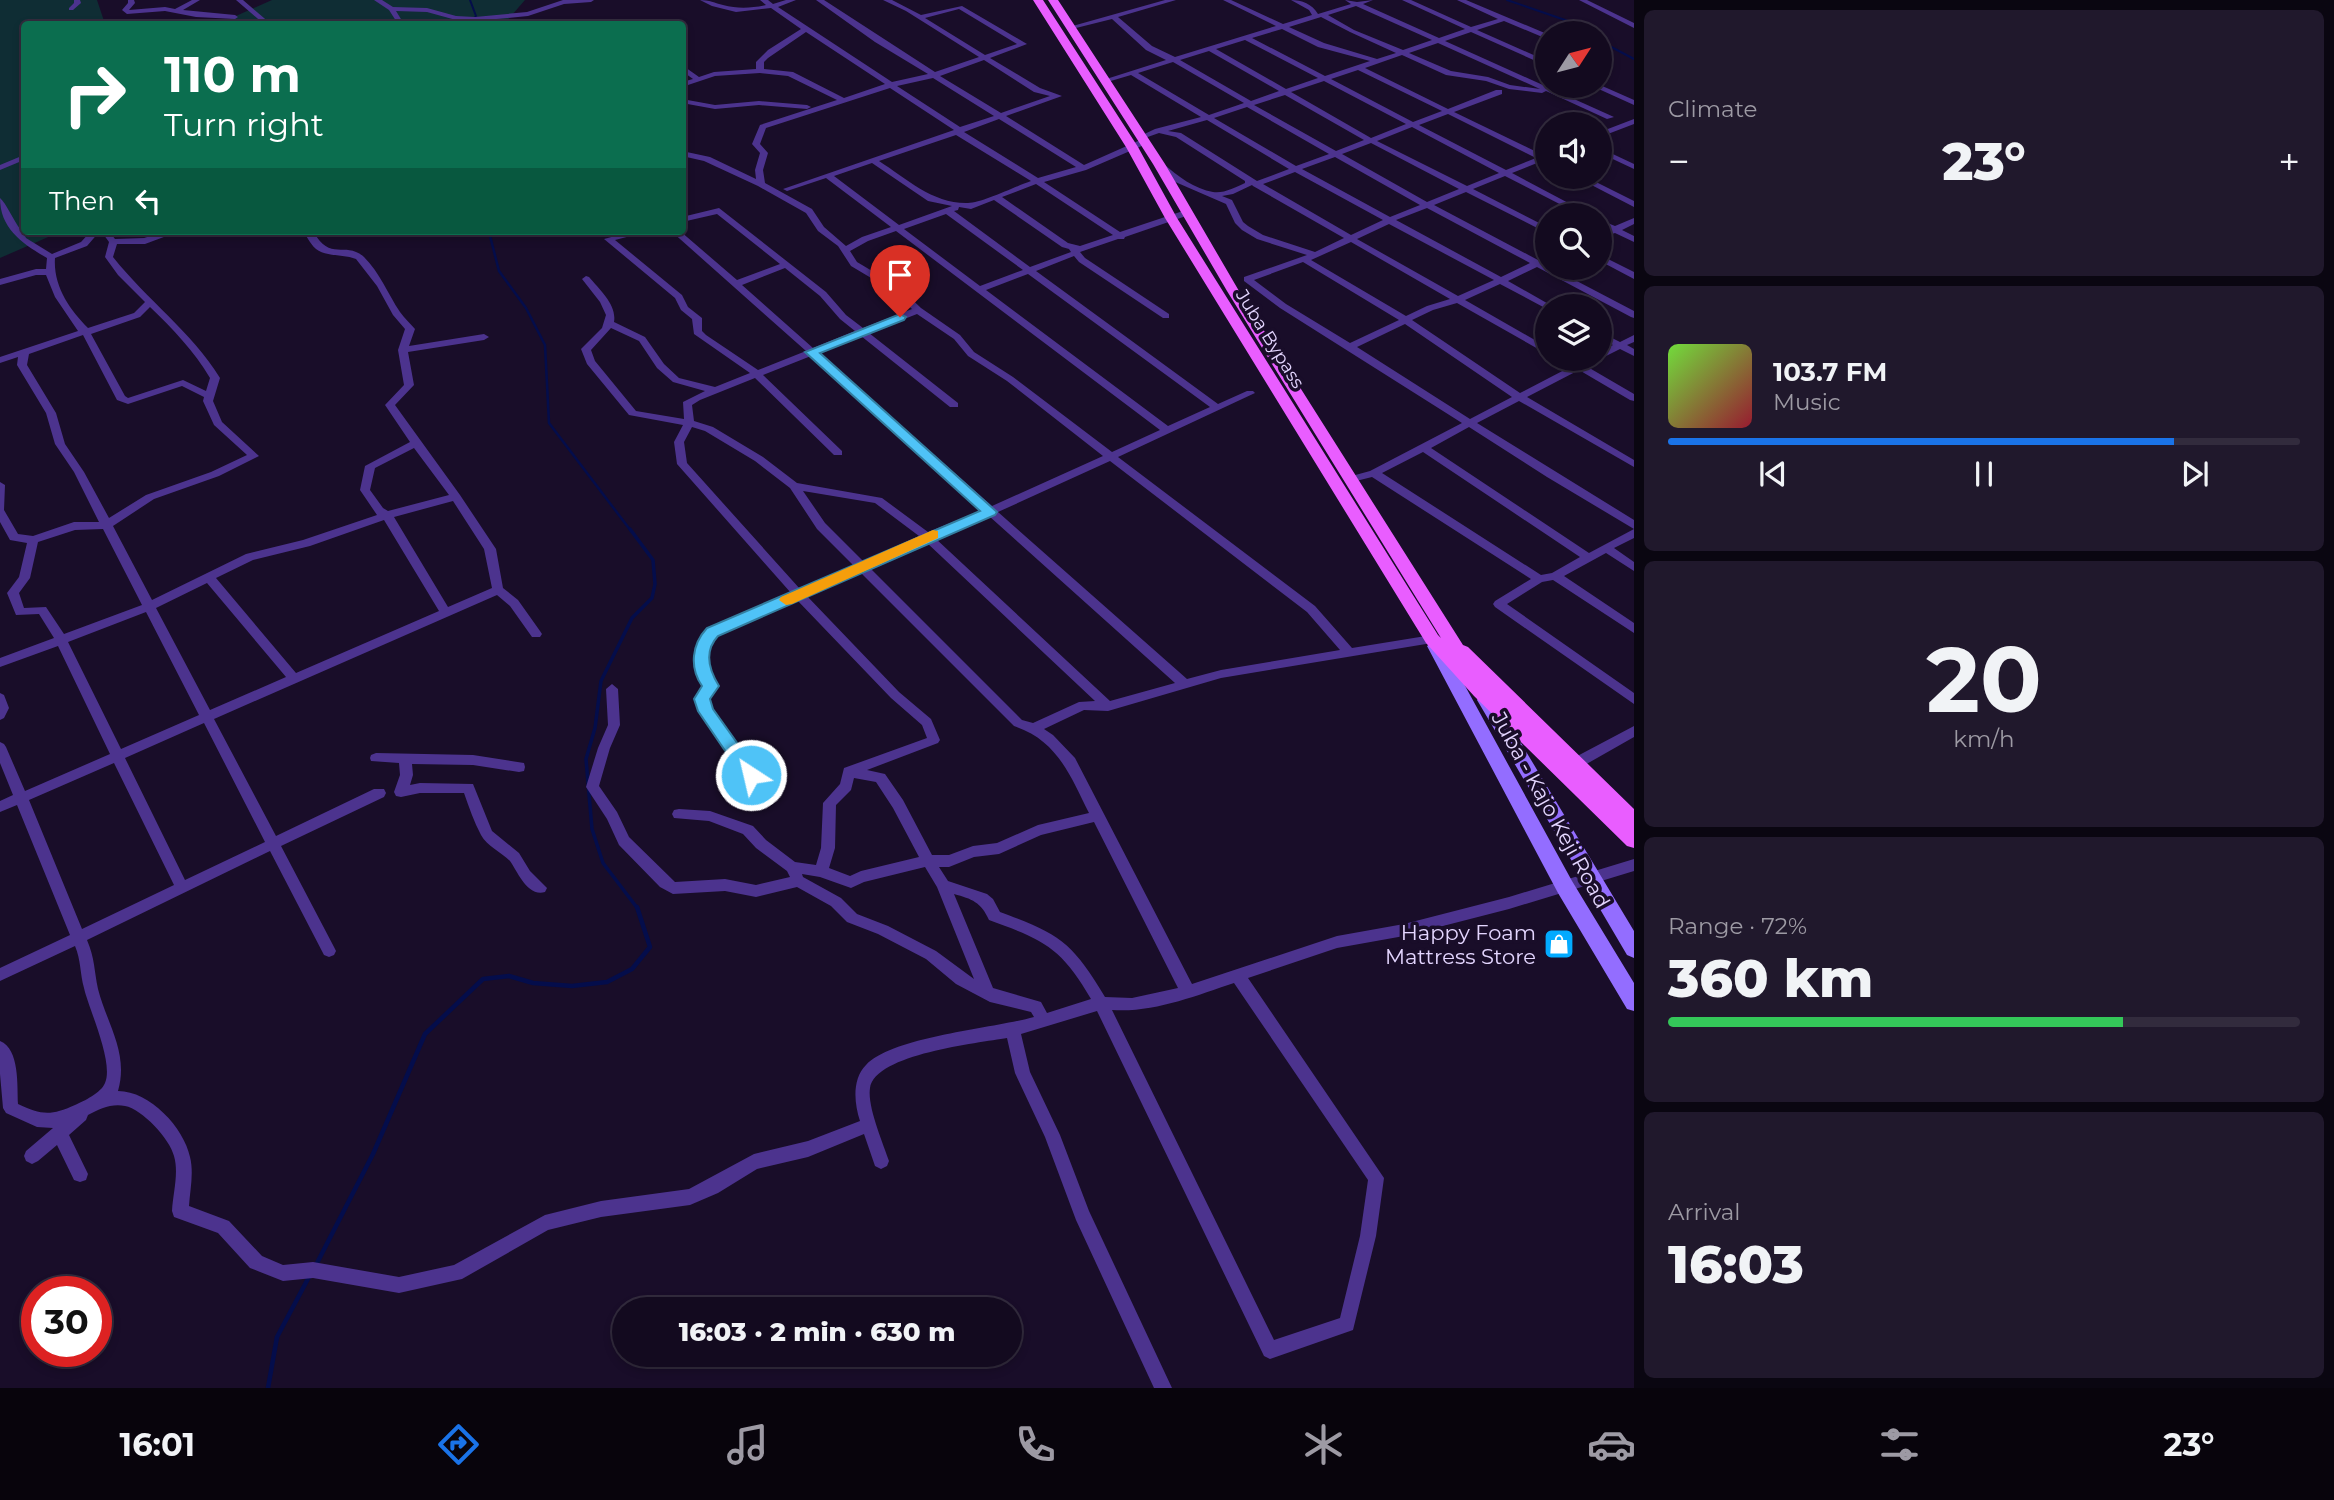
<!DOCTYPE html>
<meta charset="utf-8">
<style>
body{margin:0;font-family:Montserrat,sans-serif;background:#20182c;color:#f1f3f6;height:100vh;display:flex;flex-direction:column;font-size:26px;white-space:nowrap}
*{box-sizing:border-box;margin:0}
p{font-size:23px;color:#9d9aa4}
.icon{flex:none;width:38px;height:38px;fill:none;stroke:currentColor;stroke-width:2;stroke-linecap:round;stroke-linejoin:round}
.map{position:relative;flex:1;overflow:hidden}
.sheet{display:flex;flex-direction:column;gap:10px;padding:10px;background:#0a0611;width:700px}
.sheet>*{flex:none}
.banner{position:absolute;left:21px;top:21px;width:665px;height:214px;border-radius:7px;box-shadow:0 4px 10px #0003,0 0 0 2px #322b3d;background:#0b6e4f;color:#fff;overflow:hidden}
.needle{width:46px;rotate:54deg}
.controls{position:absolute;left:1535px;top:21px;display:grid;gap:14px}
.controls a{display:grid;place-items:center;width:77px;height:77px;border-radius:50%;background:#130a1f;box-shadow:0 4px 10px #0003,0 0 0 2px #322b3d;font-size:35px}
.speed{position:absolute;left:21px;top:1276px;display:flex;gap:14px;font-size:35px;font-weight:700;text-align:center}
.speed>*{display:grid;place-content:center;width:91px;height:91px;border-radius:50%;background:#130a1f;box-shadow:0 4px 10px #0003,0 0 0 2px #322b3d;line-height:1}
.speed .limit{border:10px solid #d22;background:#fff;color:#111}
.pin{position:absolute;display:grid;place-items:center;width:60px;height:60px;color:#fff;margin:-72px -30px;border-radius:50% 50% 50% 0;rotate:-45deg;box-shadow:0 0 7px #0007}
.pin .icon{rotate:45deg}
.me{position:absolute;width:77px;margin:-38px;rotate:325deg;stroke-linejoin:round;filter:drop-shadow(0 0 5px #0008)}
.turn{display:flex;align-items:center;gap:24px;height:147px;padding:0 28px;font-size:32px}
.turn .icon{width:91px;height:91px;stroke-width:2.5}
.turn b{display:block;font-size:49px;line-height:60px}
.then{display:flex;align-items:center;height:66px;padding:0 28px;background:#0003;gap:14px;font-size:26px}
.big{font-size:52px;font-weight:800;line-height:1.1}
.sheet .card{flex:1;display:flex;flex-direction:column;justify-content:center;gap:10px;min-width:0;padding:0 24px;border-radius:10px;background:#20182c}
.sheet .dial{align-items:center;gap:0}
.dial b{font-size:91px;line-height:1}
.song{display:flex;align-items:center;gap:21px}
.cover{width:84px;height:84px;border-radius:10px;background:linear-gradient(135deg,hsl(100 70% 55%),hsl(350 70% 35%))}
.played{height:7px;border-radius:4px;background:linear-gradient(90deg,#1a73e8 80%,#322b3d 80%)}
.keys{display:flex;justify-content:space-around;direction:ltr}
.heat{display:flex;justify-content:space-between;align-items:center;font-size:38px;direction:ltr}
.charge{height:10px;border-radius:5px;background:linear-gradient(90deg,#34c759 72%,#322b3d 0)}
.trip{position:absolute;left:612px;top:1297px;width:410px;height:70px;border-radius:35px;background:#130a1f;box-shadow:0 4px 10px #0003,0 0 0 2px #322b3d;font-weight:800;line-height:70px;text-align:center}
.tabs{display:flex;height:112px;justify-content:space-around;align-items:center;background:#08040c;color:#9d9aa4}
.tabs .icon{width:49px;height:49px}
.tabs .on{color:#1a73e8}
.tabs b{font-size:32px;color:#f1f3f6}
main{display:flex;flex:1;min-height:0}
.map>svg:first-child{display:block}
.green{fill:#0f2d34}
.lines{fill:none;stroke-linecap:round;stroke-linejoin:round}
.stream-far3{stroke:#040d4b;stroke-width:2}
.stream-far2{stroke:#040d4b;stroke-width:2.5}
.stream-far1{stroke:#040d4b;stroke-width:3.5}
.stream{stroke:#040d4b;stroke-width:4.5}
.street{fill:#4c338e;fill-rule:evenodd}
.secondary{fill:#936dff;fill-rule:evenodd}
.primary{fill:#e95dff;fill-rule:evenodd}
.route{fill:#4fc3f7;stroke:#337fa1;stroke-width:2}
.slow{fill:#f59e0b}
.labels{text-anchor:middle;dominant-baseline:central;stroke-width:7;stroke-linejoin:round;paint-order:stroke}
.far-street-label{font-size:18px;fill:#e4d6ff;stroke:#190d29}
.street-label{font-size:21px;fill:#e4d6ff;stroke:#190d29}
.poi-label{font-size:21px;fill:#e4d6ff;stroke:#190d29;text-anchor:end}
</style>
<main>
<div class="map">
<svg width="1634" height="1388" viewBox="0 0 1634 1388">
<rect width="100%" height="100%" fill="#190d29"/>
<path class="green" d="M0 0H97L105 24H24V231H62L0 258Z
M272 0H525L504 24H218Z"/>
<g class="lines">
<path class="stream-far3" d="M470 0 476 16 471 24
M1507 0 1568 21 1583 33
M1600 41 1634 59
M489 231 490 234"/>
<path class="stream-far2" d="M489 232 499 271 526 308 545 345 549 423 631 531"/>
<path class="stream-far1" d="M630 529 653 560 655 584 652 598 632 618 601 681 595 728 586 759 592 829 603 863 638 909"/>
<path class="stream" d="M316 1265 373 1154 425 1034 483 979 509 976 533 983 572 986 607 982 632 969 650 947 637 907
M268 1388 277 1337 310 1275"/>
<path class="street" d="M74 0H80L81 3 73 10H69V8L74 3Z
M128 0H134L135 3 129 10 165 7 175 9 192 0H200L183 10 235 15 238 17 235 19 196 17 165 11 127 14 122 10 128 3Z
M236 0H243L271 24H264Z
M374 0H382L393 7 427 8 456 16 475 17 527 12 563 0H594L591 2 564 4 528 16 475 21 456 20 427 12 396 11 404 24H398L389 10Z
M700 0C709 0 715 3 723 5 738 9 752 8 766 5L760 0H768L773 4 786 0H796L778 7 892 82 928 74 875 42 816 0H824L935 72 979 57 906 11 883 0H892L921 15 962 6 1027 44 990 58 1040 88 1062 96 1006 116 1084 165 1138 141H1144V145L1086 170 1044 182 1120 232 1183 211H1189V215L1125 237 1124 239H1118L1080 252 1085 258 1169 314V318H1163L1079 262 1074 256 1036 271 1218 404 1247 391H1253L1255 393 1118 457 1315 606 1352 648 1432 635 1438 639 1432 643 1221 678 1108 711 1084 710 1044 729 1053 735 1075 758 1192 984 1337 936 1404 924 1509 897 1634 859V871L1509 909 1404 936 1337 948 1248 978 1384 1178 1376 1236 1353 1330 1270 1359 1264 1356 1097 1011 1021 1034 1030 1072 1060 1135 1089 1211 1172 1388H1154L1076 1220 1045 1137 1015 1073 1007 1038C978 1043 875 1054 870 1088 867 1106 883 1143 889 1161L887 1166 881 1169 875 1166 864 1134 808 1157 757 1169 718 1193 690 1205 601 1217 548 1230 462 1279 399 1293 313 1278 283 1281 250 1268 218 1233 174 1217 172 1211C173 1193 179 1173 174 1156 170 1139 142 1109 125 1106 112 1103 99 1109 88 1115L86 1120 69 1135 88 1174 86 1180 80 1182 74 1180 57 1145 38 1161 32 1164 26 1161 24 1156 26 1151 53 1128 37 1127 6 1113 3 1108 0 1074V1041C20 1049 17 1086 18 1104 41 1115 51 1116 75 1105 84 1101 101 1093 105 1083 114 1062 89 1010 84 988 80 974 81 960 75 946L0 981V968L70 935 17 805 0 812V801L13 795 0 763V742L4 744 6 747 25 791 110 754 58 646 0 667V658L54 638 39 614 16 615 7 593 19 577 27 543 10 540 0 522V482L5 485 4 510 18 534 33 536 74 522H99L74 472 55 444 46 413 17 365 18 357 0 363V357L78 331 55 297 46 275H36L0 285V279L36 269H46L47 258C23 244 0 229 0 198 6 203 14 221 20 229L75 231 71 234H24L26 238 52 254 81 242 91 231H100L87 246 55 258C53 286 70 310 88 328L134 313 145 302 118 275 105 257 109 242 101 231H109L115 239 144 238 167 231H180L145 244H117L113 257C147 300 191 331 220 378L213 401 222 422 259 456 219 476 154 499 113 526 152 600 246 554 303 540 377 515 360 490 365 466 410 442 385 405 404 385 398 350 405 329 393 315 377 286 356 259C344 254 326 257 316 249 309 243 308 236 301 231H313C331 263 345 240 364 257 380 273 388 294 400 312 404 318 410 323 415 329L409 346 484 334 489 337 484 340 408 352 414 385 395 405 460 495 496 549 503 588 518 600 540 631 542 634 540 637H532L510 606 497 595 214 719 276 836 374 789H384L386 793 384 797 281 846 334 947 336 951 334 955 329 957 324 955 270 851 87 940C95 959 94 970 98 989 107 1024 129 1053 118 1091 150 1091 184 1128 190 1157 194 1173 190 1190 189 1206L229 1221 262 1256 283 1265 313 1262 399 1277 454 1265 545 1215 601 1201 689 1189 754 1154 808 1141 860 1121C854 1103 852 1079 866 1065 895 1036 991 1029 1034 1017L1031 1012 990 1002 956 984 926 959 878 934 847 922 831 906 797 887 756 897 725 891 673 894 660 887 619 845 607 819 586 787 598 748 608 725 606 689 612 684 618 689 620 725 610 748 599 786 617 812 629 837 675 882 725 879 756 885 790 877 787 871 756 848 743 834 709 821 674 818 672 814 674 810 679 809 710 811 753 826 766 840 795 862 816 865 821 848 823 803 840 784 844 768 927 738 922 725 891 698 797 600 717 635 711 645 708 659 710 673 717 686 708 699 712 710 757 775 756 779H746L700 711 696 699 705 686 698 673 696 659 699 645 709 629 791 593 677 464 674 442 683 425 629 415 587 364 581 349 602 328 606 315 600 302 582 279 586 276 589 277C600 290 617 305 614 322L645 337 664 364 679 378 715 387 750 373 694 334 692 319 681 310 675 298 604 239 634 231H650L615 240 682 295 688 307 702 318V331L706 335 758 370 806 351 671 231H680L737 280 780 264 717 214 682 222V217L719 208 826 292 846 315 863 328 912 309 893 291 851 266 838 246 818 231 806 213 758 186 704 161 682 156V151L710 157 756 179 755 170 760 153 752 144 760 125 837 100 788 76 760 73 715 76 682 87V82L693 79 682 71V65L699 77 714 72 756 69V62L768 50 801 29 771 8 736 12 712 6ZM959 9 1017 44 985 55 925 18ZM806 32 885 84 844 98 793 72 764 69V62L768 58ZM984 60 1034 92 1050 96 1001 113 940 76ZM933 78 994 116 960 127 897 86ZM890 88 954 130 783 189 787 191 826 178 891 227 862 237 846 246 824 227 812 209 765 183 763 170 768 153 760 144 766 128ZM999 119 1076 167 1038 178 964 132ZM956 135 1031 181C1016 186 982 203 968 203 933 204 907 179 879 161ZM872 163 928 201 952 206 899 225 834 176ZM1036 184 1113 235 1080 246 1068 243 1002 197ZM994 200 1062 247 1069 249 1071 252 1030 267 954 211 958 210 959 207 971 209ZM946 214 1023 270 980 286 904 229ZM896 231 1160 430 1112 452 1013 377 974 352 960 335 921 308 899 287 857 262 850 251 868 241ZM785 268 820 296 840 319 855 331 813 348 742 285ZM1028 274 1210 407 1168 426 986 290ZM150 307C173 329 194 351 210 378L206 391 183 380 128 398 125 396 91 334 140 317ZM917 314 954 339 968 356 1007 381 1103 456 992 506 819 353 861 336 950 407H958V403L869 333ZM611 328 639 341 657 368 673 382 705 391 683 402 684 419 636 411 595 361 591 350ZM83 335 117 400 128 404 182 386 204 397 203 401 214 425 247 455 211 472 146 495 109 518 84 472 65 444 56 413 27 365 29 354ZM811 356 983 510 928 532 882 498 797 483 763 457 713 427 694 421 692 405 700 400 755 378 834 455H842V451L763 375ZM692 427 705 431 755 461 790 488 817 529 853 565 800 589 687 463 684 442ZM414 448 449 495 388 511 383 508 370 490 375 468ZM1110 461 1307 612 1340 650 1221 670 1187 679 998 512ZM803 491 875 503 919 536 863 561 825 523ZM453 501 484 549 492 588 448 607 394 517ZM989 516 1175 683 1110 701 935 538ZM384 520 439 611 296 673 216 578 253 560 310 546ZM103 529 142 605 64 634 46 607 24 608 19 593 30 578 38 542 75 530ZM926 542 1095 701 1079 702 1033 723 1022 720 869 567ZM859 571 1014 726C1057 740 1070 775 1089 813L1038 825 997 843 973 846 949 855H932L903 800 885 774 867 770 938 743 940 740 931 719 899 692 806 595ZM207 583 286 677 210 710 156 608ZM146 612 199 715 121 749 68 642ZM204 723 265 842 185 880 125 758ZM114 763 174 885 82 929 29 800ZM854 778 876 782 893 808 919 857 861 871 850 876 829 868 835 848 836 805 851 790ZM1094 822 1178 988 1132 998 1105 997C1072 942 1060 934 1000 912L993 899 987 894 948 881 939 867H949L974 857 999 854 1041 835ZM925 867 937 887 974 979 936 951 888 926 857 914 841 898 803 877 802 874 820 877 851 888 864 882ZM954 894C972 899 981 902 989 920 1044 940 1061 947 1091 999L1047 1013 1041 1002 993 988ZM1234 983 1368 1180 1360 1236 1340 1318 1274 1340 1112 1010C1153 1013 1195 996 1234 983Z
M1165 0H1176L1118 17 1152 46 1175 57 1276 26 1223 0H1231L1283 24 1312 15 1309 10 1291 0C1302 0 1312 4 1318 14L1351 4 1345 0 1357 2 1373 0 1363 4 1439 38 1465 29 1402 0H1411L1471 27 1498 19 1457 0H1466L1547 34V39L1504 21 1477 30 1547 61V66L1471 32 1445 41 1614 117 1607 119 1546 91 1542 93 1509 89 1486 81 1446 75 1402 55 1365 68 1448 109 1496 90H1502V94L1454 112 1543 155 1547 154V162L1542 161 1512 173 1591 215H1581L1505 176 1473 189 1547 227V233L1466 192 1434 205 1538 260 1546 259 1547 262 1544 264 1547 268H1552L1634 311V318L1631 317 1537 267 1508 281 1552 306 1545 308 1500 284 1465 300 1547 347V354L1457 303 1433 310 1412 320 1520 393 1572 366 1561 359H1573L1579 362 1586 359H1598L1586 366 1634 394V401L1630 400 1579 370 1527 397 1634 460V467L1519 401 1477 423 1634 520V529L1547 477 1469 427 1431 448 1589 553 1634 529V538L1614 548 1634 562V571L1606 553 1564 576 1634 623V633L1553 580 1542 582 1507 604 1634 693V704L1495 607 1493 604 1495 601 1531 579 1372 477 1352 482 1348 481 1347 479 1348 477 1370 471 1462 423 1280 308 1244 281V277L1307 255 1257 239 1242 230 1235 223 1226 204 1173 181 1158 168V164H1164C1177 176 1195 189 1213 192 1223 194 1236 187 1245 183V181L1176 137 1159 133 1142 139 1138 137 1155 129 1201 117 1131 75 1104 83 1100 81 1166 60 1146 50 1112 19 1072 29 1069 27ZM1356 6 1432 40 1403 50 1354 30 1328 15ZM1321 17 1350 32 1396 53 1377 59 1324 43 1289 27ZM1282 29 1318 47 1370 61 1325 76 1252 38ZM1245 40 1318 78 1286 89 1216 49ZM1438 43 1540 89 1510 85 1488 77 1451 71 1409 53ZM1209 51 1279 91 1251 101 1180 60ZM1173 62 1244 103 1209 115 1138 73ZM1358 70 1442 111 1413 122 1331 79ZM1324 81 1406 124 1371 138 1291 92ZM1285 95 1364 140 1336 151 1254 105ZM1247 107 1329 154 1296 166 1214 118ZM1448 114 1536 158 1506 170 1419 125ZM1207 120 1289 169 1257 181 1181 133 1168 131ZM1412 127 1499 173 1467 186 1377 141ZM1371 143 1459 189 1427 202 1342 154ZM1335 157 1420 205 1390 217 1302 169ZM1295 172 1383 220 1351 235 1263 184ZM1252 185 1253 186 1344 238 1315 252 1263 235 1248 226 1243 222 1232 200 1222 196 1233 194ZM1427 208 1530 263 1501 277 1396 220ZM1389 224 1494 280 1458 296 1357 239ZM1351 242 1450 299 1427 306 1406 316 1311 260ZM1303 262 1399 320 1350 343 1286 304 1254 280ZM1405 324 1512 397 1470 419 1357 347ZM1423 452 1580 557 1552 573 1541 575 1382 473Z
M1579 0H1587L1634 23V28Z
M1600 85 1634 100V105L1592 86Z
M682 99 715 105 759 101 807 105 811 107 807 109 759 105 715 109 682 103Z
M1634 119V124L1600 137V132Z
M1600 148 1634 164V169L1600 153Z
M24 155V160L0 170V165Z
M1576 177H1586L1634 201V207Z
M1634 218V224L1622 230 1634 236V242L1615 233 1600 238V233L1608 229 1600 225V220L1615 226Z
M254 231H294L290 234H258Z
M1600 255 1634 272V279L1600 261Z
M1600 332 1620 342 1634 335V342L1627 345 1634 349V356L1620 349 1600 359H1599L1600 352 1613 345 1600 338Z
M0 693 4 695 9 708 4 718 0 720Z
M1634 726V737L1576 770H1566L1565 766 1566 762Z
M376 753 473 755 524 763 525 767 524 771 519 772 473 765 412 764 413 775 410 785 420 783 473 784 492 831 519 853 530 871 547 888 545 892C527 897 518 872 510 861 501 852 487 846 481 835 474 822 469 807 464 793H420L401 797 396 796 394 792 400 775 399 763 371 761 370 758 371 755Z"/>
<path class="secondary" d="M1435 640 1441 642 1572 881 1634 983V1011L1627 1009 1558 893 1427 646Z
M1486 693 1492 695 1634 931V958L1627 955 1480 705 1477 700 1480 695Z"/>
<path class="primary" d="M1033 0H1043L1138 147 1177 218 1438 635 1441 638 1227 291 1153 164 1048 0H1058L1165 164 1239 291 1463 645 1468 647 1634 809V848L1627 846 1474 696 1426 643 1165 218 1126 147Z"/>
</g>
<path class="route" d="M900 314 906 317 904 320 820 353 997 512 995 515 718 636C704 651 709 670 719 686L710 699 713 709 760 775 757 780H745L698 711 694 699 702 686C689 667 692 644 707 628L980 511 805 352Z"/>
<path class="slow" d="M933 530 938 531V538L792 604 786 605 779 600 781 597Z"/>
<defs>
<g id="shop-square" transform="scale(1.575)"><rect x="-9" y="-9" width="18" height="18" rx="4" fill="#02aaff" stroke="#190d29"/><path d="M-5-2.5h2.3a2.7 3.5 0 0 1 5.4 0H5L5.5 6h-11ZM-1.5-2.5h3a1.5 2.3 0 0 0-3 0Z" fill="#fff"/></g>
</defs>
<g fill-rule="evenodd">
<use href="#shop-square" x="1559" y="944"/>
</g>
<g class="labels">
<g class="far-street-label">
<text transform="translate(1270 339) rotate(58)">Juba Bypass</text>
</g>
<g class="street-label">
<text transform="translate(1551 810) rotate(61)">Juba - Kajo Keji Road</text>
</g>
<g class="poi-label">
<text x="1536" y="932">Happy Foam<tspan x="1536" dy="24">Mattress Store</tspan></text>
</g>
</g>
</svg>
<div class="controls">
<a><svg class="needle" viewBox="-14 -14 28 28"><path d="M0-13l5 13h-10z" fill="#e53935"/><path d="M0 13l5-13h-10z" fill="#9d9aa4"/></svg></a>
<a><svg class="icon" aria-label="sound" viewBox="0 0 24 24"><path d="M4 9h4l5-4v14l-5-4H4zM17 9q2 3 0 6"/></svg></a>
<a><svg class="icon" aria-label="search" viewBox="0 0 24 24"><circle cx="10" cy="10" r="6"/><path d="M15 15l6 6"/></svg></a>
<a><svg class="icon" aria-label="layers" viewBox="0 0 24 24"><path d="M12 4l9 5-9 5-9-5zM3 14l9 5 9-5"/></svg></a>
</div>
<div class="speed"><div class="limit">30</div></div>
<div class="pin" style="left:900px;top:317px;background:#d93025"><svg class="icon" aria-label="arrive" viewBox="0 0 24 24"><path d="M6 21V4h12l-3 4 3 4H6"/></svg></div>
<svg class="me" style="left:751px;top:775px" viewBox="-20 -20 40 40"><circle r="17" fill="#4fc3f7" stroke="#fff" stroke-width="3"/><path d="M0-11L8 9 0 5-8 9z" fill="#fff"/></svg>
<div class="trip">16:03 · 2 min · 630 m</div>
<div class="banner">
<div class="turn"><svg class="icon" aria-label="right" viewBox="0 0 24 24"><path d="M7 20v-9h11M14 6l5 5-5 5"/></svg><div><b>110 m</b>Turn right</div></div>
<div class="then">Then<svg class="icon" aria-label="left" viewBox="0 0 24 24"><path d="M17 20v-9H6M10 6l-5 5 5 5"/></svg></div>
</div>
</div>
<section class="sheet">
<div class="card"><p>Climate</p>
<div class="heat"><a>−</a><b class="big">23°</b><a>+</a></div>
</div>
<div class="card">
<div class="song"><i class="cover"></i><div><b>103.7 FM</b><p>Music</p></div></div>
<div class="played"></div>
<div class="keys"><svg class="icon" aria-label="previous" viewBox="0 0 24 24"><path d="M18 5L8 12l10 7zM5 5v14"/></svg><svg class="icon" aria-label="pause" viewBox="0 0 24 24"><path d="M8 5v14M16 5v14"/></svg><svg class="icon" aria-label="next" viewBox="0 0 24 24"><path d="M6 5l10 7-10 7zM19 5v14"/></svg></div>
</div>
<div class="card dial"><b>20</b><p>km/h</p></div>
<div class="card"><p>Range · 72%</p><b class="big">360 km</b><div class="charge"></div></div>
<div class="card"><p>Arrival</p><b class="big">16:03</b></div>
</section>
</main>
<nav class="tabs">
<b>16:01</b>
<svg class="icon on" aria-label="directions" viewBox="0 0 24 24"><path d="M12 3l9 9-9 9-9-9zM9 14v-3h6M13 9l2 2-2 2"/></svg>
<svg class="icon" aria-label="music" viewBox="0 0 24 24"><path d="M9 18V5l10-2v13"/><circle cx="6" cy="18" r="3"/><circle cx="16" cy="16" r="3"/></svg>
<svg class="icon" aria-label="phone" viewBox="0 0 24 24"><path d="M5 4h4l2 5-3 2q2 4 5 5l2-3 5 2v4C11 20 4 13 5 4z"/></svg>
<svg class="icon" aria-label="climate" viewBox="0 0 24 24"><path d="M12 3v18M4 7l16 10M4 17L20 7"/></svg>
<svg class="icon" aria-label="car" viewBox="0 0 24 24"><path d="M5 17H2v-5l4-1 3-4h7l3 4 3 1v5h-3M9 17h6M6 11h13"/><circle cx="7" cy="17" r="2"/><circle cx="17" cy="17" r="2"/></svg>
<svg class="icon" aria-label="filters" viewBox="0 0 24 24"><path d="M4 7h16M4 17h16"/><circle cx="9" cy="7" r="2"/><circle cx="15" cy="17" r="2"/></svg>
<b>23°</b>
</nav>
